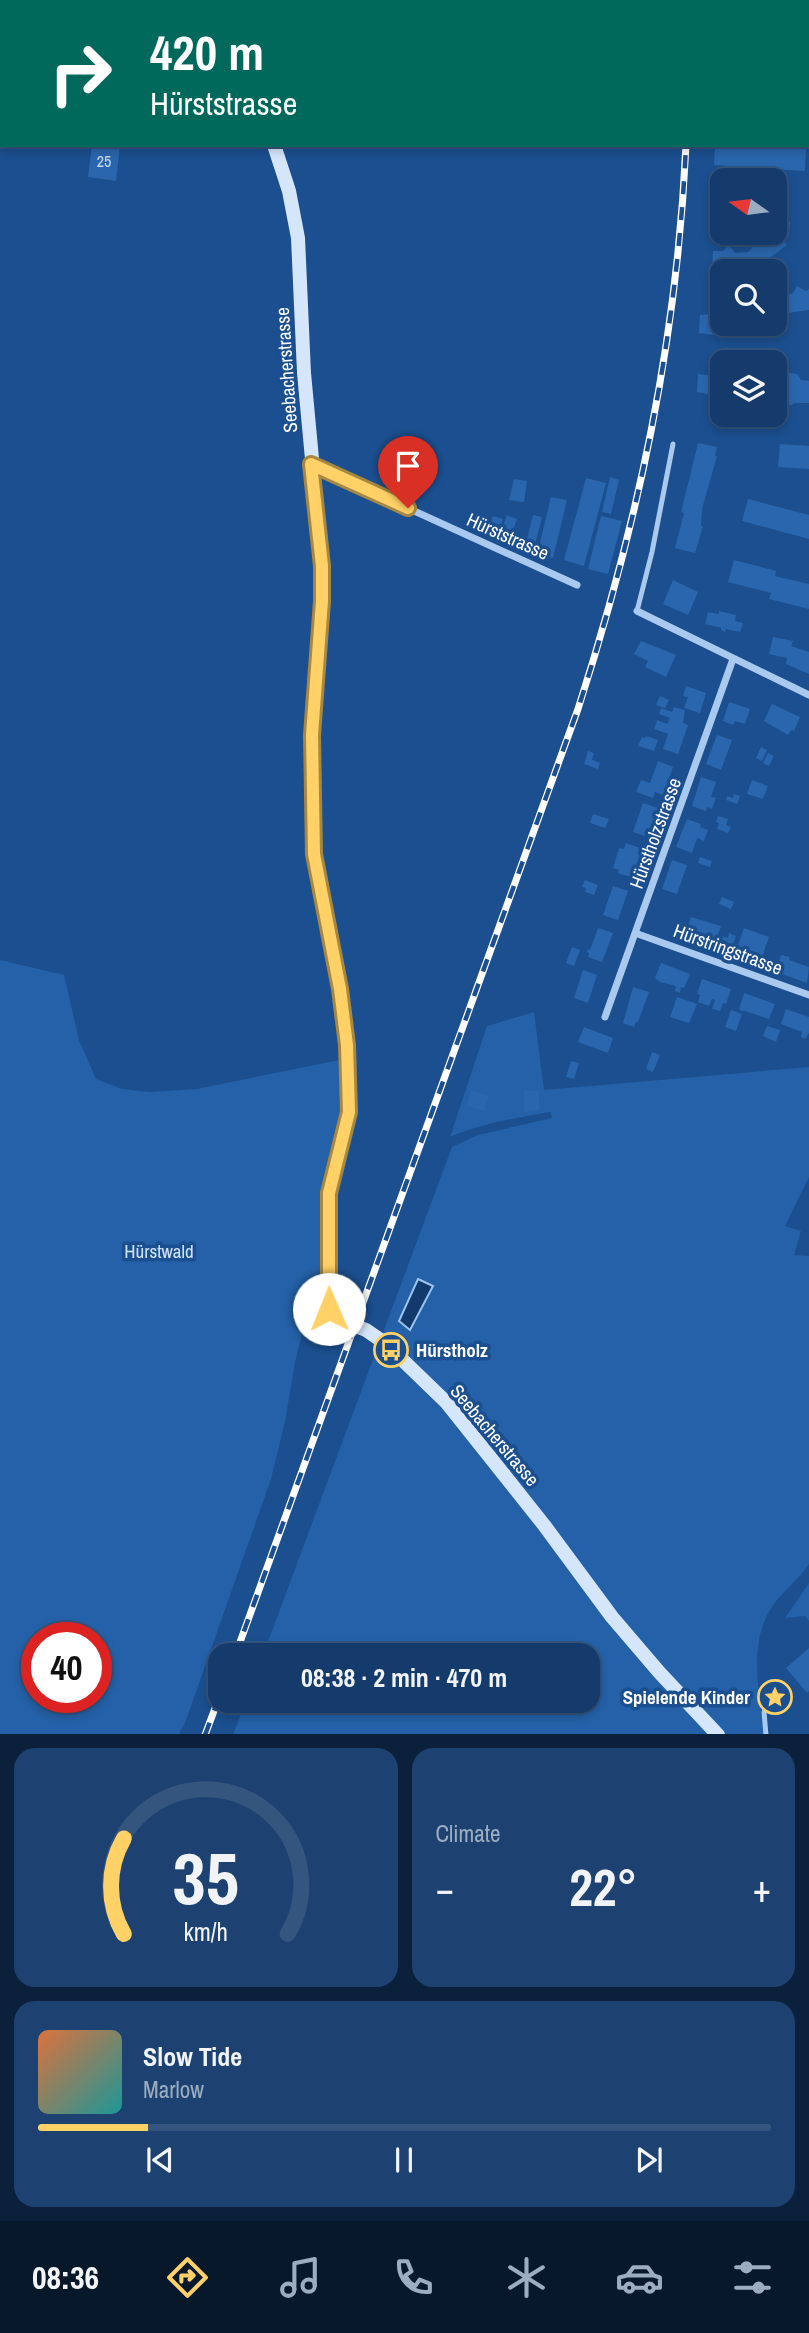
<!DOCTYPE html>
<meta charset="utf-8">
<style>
body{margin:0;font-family:"Archivo Narrow",sans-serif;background:#1d4271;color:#f1f3f6;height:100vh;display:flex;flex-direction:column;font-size:26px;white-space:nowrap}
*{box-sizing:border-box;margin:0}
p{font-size:23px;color:#9dadc1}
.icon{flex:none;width:38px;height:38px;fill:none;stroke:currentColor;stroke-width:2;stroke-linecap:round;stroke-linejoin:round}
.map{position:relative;height:1734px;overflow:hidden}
.side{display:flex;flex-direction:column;gap:14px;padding:14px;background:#0b203b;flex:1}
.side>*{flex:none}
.banner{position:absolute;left:0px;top:0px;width:810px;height:147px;box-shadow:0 4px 10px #0003,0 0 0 2px #33557e;background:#00695c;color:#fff;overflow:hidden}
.needle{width:46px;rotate:284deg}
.tools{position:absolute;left:710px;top:168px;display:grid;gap:14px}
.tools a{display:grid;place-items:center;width:77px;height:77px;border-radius:14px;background:#143b6b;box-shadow:0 4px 10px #0003,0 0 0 2px #33557e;font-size:35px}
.speed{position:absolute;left:21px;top:1622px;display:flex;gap:14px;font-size:35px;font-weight:700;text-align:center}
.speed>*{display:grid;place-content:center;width:91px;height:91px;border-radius:50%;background:#143b6b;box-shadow:0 4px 10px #0003,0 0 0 2px #33557e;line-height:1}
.speed .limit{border:10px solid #d22;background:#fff;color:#111}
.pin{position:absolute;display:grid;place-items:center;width:60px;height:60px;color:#fff;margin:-72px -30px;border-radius:50% 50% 50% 0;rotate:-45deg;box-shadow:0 0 7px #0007}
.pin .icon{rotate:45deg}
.me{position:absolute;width:77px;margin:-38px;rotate:359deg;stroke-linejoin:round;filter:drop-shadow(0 0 5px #0008)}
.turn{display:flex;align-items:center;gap:24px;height:147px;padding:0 35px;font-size:32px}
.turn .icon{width:91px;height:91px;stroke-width:2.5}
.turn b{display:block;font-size:49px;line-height:60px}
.big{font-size:52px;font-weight:800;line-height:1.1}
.side .card{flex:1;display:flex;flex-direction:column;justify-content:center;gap:10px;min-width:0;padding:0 24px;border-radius:21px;background:#1d4271}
.side .dial{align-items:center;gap:0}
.dial svg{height:182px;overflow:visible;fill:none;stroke:#33557e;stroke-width:7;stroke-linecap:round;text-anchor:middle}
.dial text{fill:#f1f3f6;stroke:none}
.song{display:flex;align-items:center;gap:21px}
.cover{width:84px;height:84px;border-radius:10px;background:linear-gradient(135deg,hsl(20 70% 55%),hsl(180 70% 35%))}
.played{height:7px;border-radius:4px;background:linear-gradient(90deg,#ffd166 15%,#33557e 15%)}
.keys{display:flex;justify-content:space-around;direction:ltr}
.heat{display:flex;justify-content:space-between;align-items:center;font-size:38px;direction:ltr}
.side .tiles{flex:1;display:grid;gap:14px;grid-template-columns:1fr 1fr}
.card:last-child{grid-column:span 2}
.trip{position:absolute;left:208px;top:1643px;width:392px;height:70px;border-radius:21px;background:#143b6b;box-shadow:0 4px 10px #0003,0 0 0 2px #33557e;font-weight:800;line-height:70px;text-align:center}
.tabs{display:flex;height:112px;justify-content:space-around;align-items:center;background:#08182b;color:#9dadc1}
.tabs .icon{width:49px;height:49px}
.tabs .selected{color:#ffd166}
.tabs b{font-size:32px;color:#f1f3f6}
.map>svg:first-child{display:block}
.green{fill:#2461a8;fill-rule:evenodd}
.water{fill:#123a6d;stroke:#9cc4f0;stroke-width:2}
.building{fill:#2a66ad}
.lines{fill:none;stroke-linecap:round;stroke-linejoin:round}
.lane{stroke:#a9c9ee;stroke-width:5}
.street{stroke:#a9c9ee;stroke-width:7}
.secondary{stroke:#d6e6fa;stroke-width:14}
.rail-casing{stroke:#fff;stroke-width:7}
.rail{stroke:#1b4f8f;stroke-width:4.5;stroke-dasharray:13;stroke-linecap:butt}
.route-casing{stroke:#a68842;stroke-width:18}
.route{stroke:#ffd166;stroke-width:12}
.labels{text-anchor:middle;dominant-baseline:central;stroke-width:7;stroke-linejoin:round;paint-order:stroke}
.number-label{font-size:16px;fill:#cad9ea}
.street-label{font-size:19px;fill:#fff;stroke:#1b4f8f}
.park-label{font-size:19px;fill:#cfe3fa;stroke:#1b4f8f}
.poi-label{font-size:19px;font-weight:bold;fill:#fff;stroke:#1b4f8f;text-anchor:start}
</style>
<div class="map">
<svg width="809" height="1735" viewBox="0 0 809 1735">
<rect width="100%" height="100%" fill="#1b4f8f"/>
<path class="green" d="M0 960 64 975 79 1040 96 1079 122 1089 149 1092 197 1089 344 1059V1114L324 1196 322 1280 315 1282 295 1362 285 1422 271 1479 185 1723 179 1734 0 1735ZM37 1638H96V1698H37Z
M534 1012 544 1090 809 1067V1177L785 1226 801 1231 794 1255 809 1256V1564C798 1581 780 1593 770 1610 748 1647 760 1695 764 1734L233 1735 246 1701H588V1656L263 1655 452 1147 478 1135 552 1118 550 1112C516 1118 482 1123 450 1137L487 1026Z
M809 1583V1621L805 1616 785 1618Z"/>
<path class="water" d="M418 1279 433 1286 410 1330 399 1321Z"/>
<path class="building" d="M92 145H120L116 181 88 177Z
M715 145 806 146 805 171 714 165Z
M775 210H779V214H786V222H790L789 236 785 235 784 242 787 245 752 271H725L724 269 712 268 713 251H723L729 245 735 253 748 252 752 248 750 246 765 233H775Z
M797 286 806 291 809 289V310L787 313 783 296 793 293Z
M710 314 723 315V324H746L737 334 736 338 699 333 700 315Z
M708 372 723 373V397L697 392 698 374 708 375Z
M780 372 797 374 801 380 809 381V403H794L790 406 782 396 786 393 779 385Z
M698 443 717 447 715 456H717L702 509 701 526H703L695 553 675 548 684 513 681 512Z
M780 444 809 446V469L778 467Z
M610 477 619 480 611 514 602 512Z
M586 478 606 483 584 566 564 560Z
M514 479 527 481 524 502 509 500Z
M551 497 567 500 553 558 537 555Z
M748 499 809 515V539L742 521Z
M507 515 517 519 509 542 499 538Z
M533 515 542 517 533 553 524 551Z
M493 516 503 519 496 539 486 535Z
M601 516 622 521 608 574 588 569Z
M734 560 776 571 775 576 809 584V609L769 599 771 593 728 582Z
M673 580 698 592 688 615 663 604Z
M719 611 736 615 735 621 743 623 740 632 726 629 725 632 721 630V628L705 624 708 612 719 614Z
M773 637 793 641 791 646 809 652V674L786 664 787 658 769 654Z
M641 641 676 655 666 677 645 667 648 661 634 654Z
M686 686 706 693 700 713 684 708 688 697 683 696Z
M660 696 669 700 665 708 656 705Z
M729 702 750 709 745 724 735 721 733 725 723 721Z
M772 704 800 717 794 731 791 730 788 735 764 721Z
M674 707 685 710 683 723 688 725 678 754 663 749 668 734 654 729 657 720 667 724 670 718 659 714 661 708 672 712Z
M717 735 732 740 721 770 706 764Z
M646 736 658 740 654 751 638 746 642 737 645 738Z
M761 747 767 750 762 761 756 758Z
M588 751 594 753 592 760 600 763 598 769 584 764Z
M768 753 774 756 769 766 763 763Z
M658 761 673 767 663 795 655 792 653 798 636 792 641 780 650 783Z
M701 777 716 782 711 797 716 798 712 809 707 807 706 811 692 806Z
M752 780 768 786 763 799 747 794Z
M734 794 740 796 737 804 726 800 727 796 733 798Z
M643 803 658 808 648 837 633 832Z
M593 814 609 819 605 828 590 823Z
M718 816 728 819 726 825 731 827 728 833 717 829 719 823 716 822Z
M687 819 701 824 700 827 708 830 704 841 697 838 692 853 676 847Z
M626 843 643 849 633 878 618 873 619 870 613 868 619 848 624 849Z
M700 857 712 861 710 867 698 863Z
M672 860 687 865 677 894 662 889Z
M585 880 598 885 594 895 585 892 586 888 582 887Z
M613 886 628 891 618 920 603 915Z
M722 897 734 902 731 909 719 904Z
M691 917 721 926 713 949 684 939Z
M598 928 613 933 602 962 588 957 589 953 587 952 588 949 590 950Z
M744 928 769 937 761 960 736 951Z
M729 933 736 936 731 951 719 946 722 936 728 938Z
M572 947 580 950 574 966 566 963Z
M781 955 790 957 789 960 809 967 807 983 779 973 781 966 778 965Z
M661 963 690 974 684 988 681 987 680 993 675 991 676 986 660 982 655 978Z
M583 970 597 975 588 1003 574 998Z
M702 979 731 989 726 1004 723 1003 720 1011 712 1009 715 1000 712 999 709 1006 698 1002 700 995 697 994Z
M633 987 649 992 638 1022H636L634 1027 623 1023Z
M744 993 775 1004 769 1019 745 1011H742L739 1009Z
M677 997 697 1004 689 1023 670 1017Z
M786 1009 809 1017V1033L805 1039 801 1037 802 1032 781 1024Z
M731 1010 742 1014 736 1031 725 1027Z
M767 1026 780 1030 776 1042 763 1036Z
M584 1027 613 1038 608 1053 578 1042Z
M652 1052 660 1055 653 1072 646 1069Z
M571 1061 579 1063 574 1079 566 1077Z
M471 1090 489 1096 484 1111 467 1106Z
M524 1091H539V1111L524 1112Z
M809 1648V1691L807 1693 786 1668Z"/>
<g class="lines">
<path class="lane" d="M637 611 652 552 673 444
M764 1712 766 1735"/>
<path class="street" d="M313 465 577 585
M637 611 809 695
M635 933 809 995
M605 1017 733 659"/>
<path class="secondary" d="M229 0V2
M274 145 289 191 298 238 304 373 322 566V601L312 735 314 854 340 989 347 1045 349 1112 329 1193V1309L335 1318 366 1330 385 1343 446 1402 544 1525 612 1617 659 1672 718 1735"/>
<g class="rail-casing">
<path id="rail" d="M688 0V2
M235 1656 578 709C638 523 677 341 686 145
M205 1735 220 1695"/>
</g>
<use href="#rail" class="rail"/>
</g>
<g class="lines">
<g class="route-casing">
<path id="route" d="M329 1309V1193L349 1112 347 1045 340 989 314 854 312 735 322 601V566L311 464 408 508"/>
</g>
<use href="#route" class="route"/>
</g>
<defs>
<g id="bus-ring" transform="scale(1.75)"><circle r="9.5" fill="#1b4f8f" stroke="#ffd166" stroke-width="1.5"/><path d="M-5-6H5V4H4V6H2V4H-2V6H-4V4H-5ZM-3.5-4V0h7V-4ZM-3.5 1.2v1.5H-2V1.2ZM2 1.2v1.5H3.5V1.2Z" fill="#ffd166"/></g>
<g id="sight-ring" transform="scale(1.75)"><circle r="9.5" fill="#1b4f8f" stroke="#ffd166" stroke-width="1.5"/><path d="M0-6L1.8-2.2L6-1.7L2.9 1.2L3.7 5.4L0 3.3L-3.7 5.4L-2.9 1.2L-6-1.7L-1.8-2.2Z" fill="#ffd166"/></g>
</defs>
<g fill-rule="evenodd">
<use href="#bus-ring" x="391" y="1350"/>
<use href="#sight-ring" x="775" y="1697"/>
</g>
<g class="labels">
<g class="number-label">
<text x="104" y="161">25</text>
</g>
<g class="street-label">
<text transform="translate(286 370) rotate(-94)">Seebacherstrasse</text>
<text transform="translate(508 536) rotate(24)">Hürststrasse</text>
<text transform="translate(655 833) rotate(-70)">Hürstholzstrasse</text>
<text transform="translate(728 949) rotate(20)">Hürstringstrasse</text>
<text transform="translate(495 1435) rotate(50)">Seebacherstrasse</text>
</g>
<g class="park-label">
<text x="159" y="1251">Hürstwald</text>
</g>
<g class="poi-label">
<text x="416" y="1350">Hürstholz</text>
<text x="750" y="1697" text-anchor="end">Spielende Kinder</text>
</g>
</g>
</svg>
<div class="tools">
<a><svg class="needle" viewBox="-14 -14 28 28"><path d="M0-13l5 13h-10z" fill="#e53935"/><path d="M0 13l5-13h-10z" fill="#9dadc1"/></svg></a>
<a><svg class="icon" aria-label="search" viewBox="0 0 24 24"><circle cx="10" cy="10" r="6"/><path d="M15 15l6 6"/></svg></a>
<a><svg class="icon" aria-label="layers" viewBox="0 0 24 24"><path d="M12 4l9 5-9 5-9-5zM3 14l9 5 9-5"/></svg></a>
</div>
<div class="speed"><div class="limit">40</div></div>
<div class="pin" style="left:408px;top:508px;background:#d93025"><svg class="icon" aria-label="arrive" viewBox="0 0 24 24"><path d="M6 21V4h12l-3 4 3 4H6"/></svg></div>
<svg class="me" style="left:329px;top:1309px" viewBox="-20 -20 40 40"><circle r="19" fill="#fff"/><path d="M0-13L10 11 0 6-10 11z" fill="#ffd166"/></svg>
<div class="trip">08:38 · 2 min · 470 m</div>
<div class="banner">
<div class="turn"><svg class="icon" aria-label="right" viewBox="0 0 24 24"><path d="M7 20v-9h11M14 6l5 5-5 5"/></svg><div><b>420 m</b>Hürststrasse</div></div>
</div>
</div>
<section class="side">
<div class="tiles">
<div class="card dial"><svg viewBox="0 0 100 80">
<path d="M14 69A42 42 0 1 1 86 69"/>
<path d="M14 69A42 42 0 0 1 14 27" stroke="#ffd166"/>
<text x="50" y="56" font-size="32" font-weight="700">35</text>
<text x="50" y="72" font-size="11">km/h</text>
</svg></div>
<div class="card"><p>Climate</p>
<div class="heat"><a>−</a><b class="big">22°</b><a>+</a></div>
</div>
<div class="card">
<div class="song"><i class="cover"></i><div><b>Slow Tide</b><p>Marlow</p></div></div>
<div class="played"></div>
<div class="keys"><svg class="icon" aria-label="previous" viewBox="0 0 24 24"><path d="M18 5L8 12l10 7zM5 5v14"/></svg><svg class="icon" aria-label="pause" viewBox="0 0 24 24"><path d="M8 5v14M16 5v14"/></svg><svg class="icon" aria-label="next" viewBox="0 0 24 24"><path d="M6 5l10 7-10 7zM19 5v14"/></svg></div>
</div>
</div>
</section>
<nav class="tabs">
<b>08:36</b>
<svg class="icon selected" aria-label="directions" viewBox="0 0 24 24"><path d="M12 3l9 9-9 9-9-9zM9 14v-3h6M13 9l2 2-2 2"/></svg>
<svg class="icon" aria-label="music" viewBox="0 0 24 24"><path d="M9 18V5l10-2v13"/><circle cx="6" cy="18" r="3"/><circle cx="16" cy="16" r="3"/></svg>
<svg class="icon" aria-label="phone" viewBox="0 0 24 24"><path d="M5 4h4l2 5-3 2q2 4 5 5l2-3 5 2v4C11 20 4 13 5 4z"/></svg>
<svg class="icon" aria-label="climate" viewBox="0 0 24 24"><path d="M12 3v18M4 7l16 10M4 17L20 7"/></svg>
<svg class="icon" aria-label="car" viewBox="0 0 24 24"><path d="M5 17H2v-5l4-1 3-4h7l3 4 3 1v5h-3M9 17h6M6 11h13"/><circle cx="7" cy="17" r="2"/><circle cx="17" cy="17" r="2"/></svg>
<svg class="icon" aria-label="filters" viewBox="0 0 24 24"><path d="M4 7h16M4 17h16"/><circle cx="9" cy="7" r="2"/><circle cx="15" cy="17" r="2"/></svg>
</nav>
